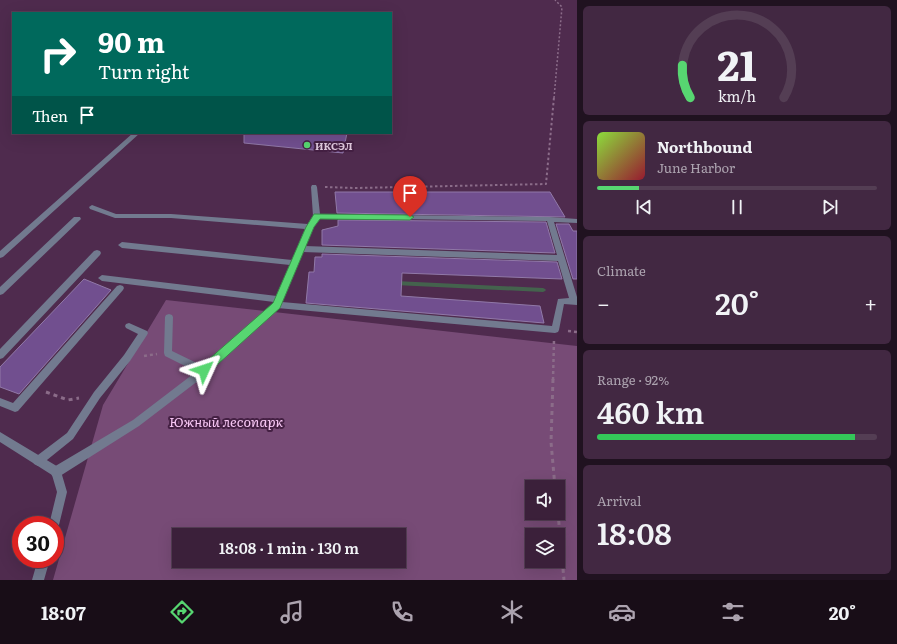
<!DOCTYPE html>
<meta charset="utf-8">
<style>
body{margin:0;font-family:Literata,serif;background:#422842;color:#f1f3f6;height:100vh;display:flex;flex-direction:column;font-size:15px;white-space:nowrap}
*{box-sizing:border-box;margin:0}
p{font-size:13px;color:#aca3af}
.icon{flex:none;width:22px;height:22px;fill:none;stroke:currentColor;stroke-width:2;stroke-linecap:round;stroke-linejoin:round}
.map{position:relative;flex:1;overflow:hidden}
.sheet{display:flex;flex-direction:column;gap:6px;padding:6px;background:#201220;width:320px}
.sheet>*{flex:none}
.guide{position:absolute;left:12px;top:12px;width:380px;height:122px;border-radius:0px;box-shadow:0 4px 16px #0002,0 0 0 1px #543e54;background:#00695c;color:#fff;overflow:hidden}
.buttons{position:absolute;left:525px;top:480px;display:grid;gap:8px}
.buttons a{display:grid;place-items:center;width:40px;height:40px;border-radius:0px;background:#3b203a;box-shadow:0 4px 16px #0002,0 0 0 1px #543e54;font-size:20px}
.speed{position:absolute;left:12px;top:516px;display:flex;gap:8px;font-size:20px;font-weight:700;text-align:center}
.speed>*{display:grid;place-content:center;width:52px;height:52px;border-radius:50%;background:#3b203a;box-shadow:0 4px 16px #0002,0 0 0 1px #543e54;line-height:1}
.speed .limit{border:6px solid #d22;background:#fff;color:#111}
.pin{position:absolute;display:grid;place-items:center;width:34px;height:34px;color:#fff;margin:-41px -17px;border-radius:50% 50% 50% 0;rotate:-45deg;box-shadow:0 0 4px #0007}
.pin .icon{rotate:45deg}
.me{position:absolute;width:44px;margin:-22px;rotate:48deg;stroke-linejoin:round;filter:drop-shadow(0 0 3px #0008)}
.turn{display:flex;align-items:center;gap:14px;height:84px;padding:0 20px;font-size:18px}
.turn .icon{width:52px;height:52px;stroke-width:2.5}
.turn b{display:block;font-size:28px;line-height:34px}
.then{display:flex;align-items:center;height:38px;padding:0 20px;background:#0003;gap:8px;font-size:15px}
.big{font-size:30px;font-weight:600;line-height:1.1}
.sheet .widget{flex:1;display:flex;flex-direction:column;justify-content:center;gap:6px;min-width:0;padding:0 14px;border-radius:6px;background:#422842}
.sheet .dial{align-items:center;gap:0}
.dial svg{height:104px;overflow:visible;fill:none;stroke:#543e54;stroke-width:7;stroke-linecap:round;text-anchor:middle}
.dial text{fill:#f1f3f6;stroke:none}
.song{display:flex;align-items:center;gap:12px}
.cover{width:48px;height:48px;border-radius:6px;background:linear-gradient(135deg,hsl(90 70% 55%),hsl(350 70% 35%))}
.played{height:4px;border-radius:2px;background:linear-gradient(90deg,#57d671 15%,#543e54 15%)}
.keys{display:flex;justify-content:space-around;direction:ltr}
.heat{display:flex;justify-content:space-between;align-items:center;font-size:22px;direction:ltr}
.charge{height:6px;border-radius:3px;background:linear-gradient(90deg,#34c759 92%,#543e54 0)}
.trip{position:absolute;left:172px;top:528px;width:234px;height:40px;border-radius:0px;background:#3b203a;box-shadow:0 4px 16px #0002,0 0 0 1px #543e54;font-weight:600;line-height:40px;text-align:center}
.tab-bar{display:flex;height:64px;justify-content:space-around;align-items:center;background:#180d17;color:#aca3af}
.tab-bar .icon{width:28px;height:28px}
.tab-bar .selected{color:#57d671}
.tab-bar b{font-size:18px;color:#f1f3f6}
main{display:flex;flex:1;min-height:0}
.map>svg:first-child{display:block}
.green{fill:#774b76;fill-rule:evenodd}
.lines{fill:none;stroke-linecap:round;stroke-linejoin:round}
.stream{fill:#44624d;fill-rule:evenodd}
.building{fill:#714f8f;stroke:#9179a8}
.path-far3{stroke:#8b6c89;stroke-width:1.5;stroke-dasharray:2 2;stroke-linecap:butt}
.path-far2{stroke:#8b6c89;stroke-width:2;stroke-dasharray:2.5 2.5;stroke-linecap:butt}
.path-far1{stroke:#8b6c89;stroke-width:2.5;stroke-dasharray:3 3;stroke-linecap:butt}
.path{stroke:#8b6c89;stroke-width:3;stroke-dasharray:4 4;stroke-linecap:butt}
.service{fill:#727a8f;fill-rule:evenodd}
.minor{fill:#727a8f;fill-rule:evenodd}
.tertiary{fill:#727a8f;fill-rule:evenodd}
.route{fill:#57d671;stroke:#398b49}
.poi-dot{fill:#57d671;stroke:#442043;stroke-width:1.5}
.labels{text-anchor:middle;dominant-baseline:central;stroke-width:4;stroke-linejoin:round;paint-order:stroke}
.far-poi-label{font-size:10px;font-weight:bold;fill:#e1cadf;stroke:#442043;text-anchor:start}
.near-park-label{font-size:14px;font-style:italic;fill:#f8c7f5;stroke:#442043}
</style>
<main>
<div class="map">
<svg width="577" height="580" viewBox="0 0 577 580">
<rect width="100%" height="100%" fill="#4f2b4e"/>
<path class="green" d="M166 300 577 346V580H53L103 405ZM532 487H558V513H532ZM179 535H399V561H179ZM532 535H558V561H532Z"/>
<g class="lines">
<path class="stream" d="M395 281 543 288 545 289 546 290 545 291 543 292 395 285 393 283Z"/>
</g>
<path class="building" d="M244 133H347L343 153 244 143Z
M335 192H550L565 217 337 213Z
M338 220 546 222 555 253 322 245V230L338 226Z
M556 224H569L573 231H577V279H573Z
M322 254 557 262 562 279 402 273 401 296 540 306 544 323 306 303 309 272H314L315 257H322Z
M84 279 111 290 19 394 0 387V367Z"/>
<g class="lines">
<path class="path-far3" d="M554 98 562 7 555 0"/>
<path class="path-far2" d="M325 187 356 188 546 184 554 97"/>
<path class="path-far1" d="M568 331 577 332
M144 356 157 354
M553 380 554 340"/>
<path class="path" d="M553 379 551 442 555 487
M46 392 68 400 79 398
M558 513 564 580"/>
<path class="service" d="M133 133H140L3 257 0 258V251Z
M312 185H316L317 187 320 214 550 217 577 219V223L554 222 577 297V305L564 304 559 330 558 332 555 333 277 308 274 307 273 305 274 302 102 281 98 278 102 275 277 296 290 265 122 248 118 245 122 242 292 260 305 229 171 218H115L90 209 89 207 92 205 116 214H171L308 224 313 216 311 187ZM319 218 547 221 557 255 305 246 314 227ZM303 252 558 261 569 298 558 299 552 326 282 302Z
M74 217H80L81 219 3 294 0 295V287Z
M97 250 100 251 101 253 100 255 3 358 0 359V349L94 251Z
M120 285 123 286 124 288 123 290 18 411 15 412 0 406V398L13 403 117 286Z
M169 314 172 315 173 317 172 351 207 368 208 371 207 374 204 375 201 374 165 356 164 353 165 317 166 315Z
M129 323 147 331 148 333 147 335 130 361 100 398 73 439 42 464 38 466 34 464 33 461 34 458 67 433 94 392 124 355 138 334 126 328 125 326 126 324Z"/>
<path class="minor" d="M277 302 280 303 281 305 280 307 207 374 139 426 60 476 56 477 52 476 51 472 52 468 133 420 201 368 274 303Z"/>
<path class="tertiary" d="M0 432 60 468 67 492 58 529 55 530V525H49L57 492 52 475 0 442Z
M38 559H50L44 580H32Z"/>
</g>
<path class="route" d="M314 214 410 215 414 217 410 220 320 219 314 227 280 308 207 374 204 375 200 374 199 370 200 367 273 303 306 227Z"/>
<circle class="poi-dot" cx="307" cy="145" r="4"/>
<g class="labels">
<g class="far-poi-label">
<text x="315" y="145">ИКСЭЛ</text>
</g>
<g class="near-park-label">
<text x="226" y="421">Южный лесопарк</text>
</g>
</g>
</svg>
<div class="buttons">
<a><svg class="icon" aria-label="sound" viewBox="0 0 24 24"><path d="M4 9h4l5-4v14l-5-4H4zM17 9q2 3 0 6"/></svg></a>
<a><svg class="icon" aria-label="layers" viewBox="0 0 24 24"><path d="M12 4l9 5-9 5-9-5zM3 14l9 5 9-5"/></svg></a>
</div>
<div class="speed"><div class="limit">30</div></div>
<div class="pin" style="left:410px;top:217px;background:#d93025"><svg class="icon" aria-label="arrive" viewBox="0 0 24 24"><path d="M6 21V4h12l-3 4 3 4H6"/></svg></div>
<svg class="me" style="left:204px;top:370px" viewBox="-20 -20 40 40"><path d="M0-17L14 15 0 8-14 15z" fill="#57d671" stroke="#fff" stroke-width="4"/></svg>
<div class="trip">18:08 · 1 min · 130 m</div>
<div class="guide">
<div class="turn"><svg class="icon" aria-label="right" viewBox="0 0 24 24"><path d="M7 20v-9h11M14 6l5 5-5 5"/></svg><div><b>90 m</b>Turn right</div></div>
<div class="then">Then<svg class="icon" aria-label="arrive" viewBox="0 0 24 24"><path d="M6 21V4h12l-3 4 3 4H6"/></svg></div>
</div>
</div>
<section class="sheet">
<div class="widget dial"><svg viewBox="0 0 100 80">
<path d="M14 69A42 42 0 1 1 86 69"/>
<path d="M14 69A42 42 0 0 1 8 44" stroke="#57d671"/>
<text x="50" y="56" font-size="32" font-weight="700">21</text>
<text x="50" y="72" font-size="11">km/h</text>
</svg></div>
<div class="widget">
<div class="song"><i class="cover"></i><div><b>Northbound</b><p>June Harbor</p></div></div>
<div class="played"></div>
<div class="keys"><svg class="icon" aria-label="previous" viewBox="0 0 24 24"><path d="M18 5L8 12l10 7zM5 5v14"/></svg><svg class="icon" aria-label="pause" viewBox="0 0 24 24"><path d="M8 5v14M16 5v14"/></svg><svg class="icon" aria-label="next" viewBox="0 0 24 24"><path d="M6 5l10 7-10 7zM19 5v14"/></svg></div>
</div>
<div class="widget"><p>Climate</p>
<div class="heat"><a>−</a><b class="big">20°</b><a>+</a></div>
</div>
<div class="widget"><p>Range · 92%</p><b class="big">460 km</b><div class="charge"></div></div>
<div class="widget"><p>Arrival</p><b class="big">18:08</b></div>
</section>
</main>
<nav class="tab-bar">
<b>18:07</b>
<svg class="icon selected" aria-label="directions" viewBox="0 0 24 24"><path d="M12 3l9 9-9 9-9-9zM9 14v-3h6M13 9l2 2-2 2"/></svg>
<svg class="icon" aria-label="music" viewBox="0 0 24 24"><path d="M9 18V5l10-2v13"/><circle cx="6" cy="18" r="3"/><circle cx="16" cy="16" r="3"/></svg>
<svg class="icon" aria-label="phone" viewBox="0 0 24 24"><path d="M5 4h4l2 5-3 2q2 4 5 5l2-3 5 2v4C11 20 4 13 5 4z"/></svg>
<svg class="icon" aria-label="climate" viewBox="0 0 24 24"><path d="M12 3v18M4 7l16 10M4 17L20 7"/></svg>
<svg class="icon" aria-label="car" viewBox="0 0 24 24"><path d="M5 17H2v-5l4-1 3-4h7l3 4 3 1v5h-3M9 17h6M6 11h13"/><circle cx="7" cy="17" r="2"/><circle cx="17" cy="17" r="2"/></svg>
<svg class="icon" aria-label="filters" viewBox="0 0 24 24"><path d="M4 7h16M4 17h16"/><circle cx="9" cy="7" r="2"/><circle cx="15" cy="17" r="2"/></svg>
<b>20°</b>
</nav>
